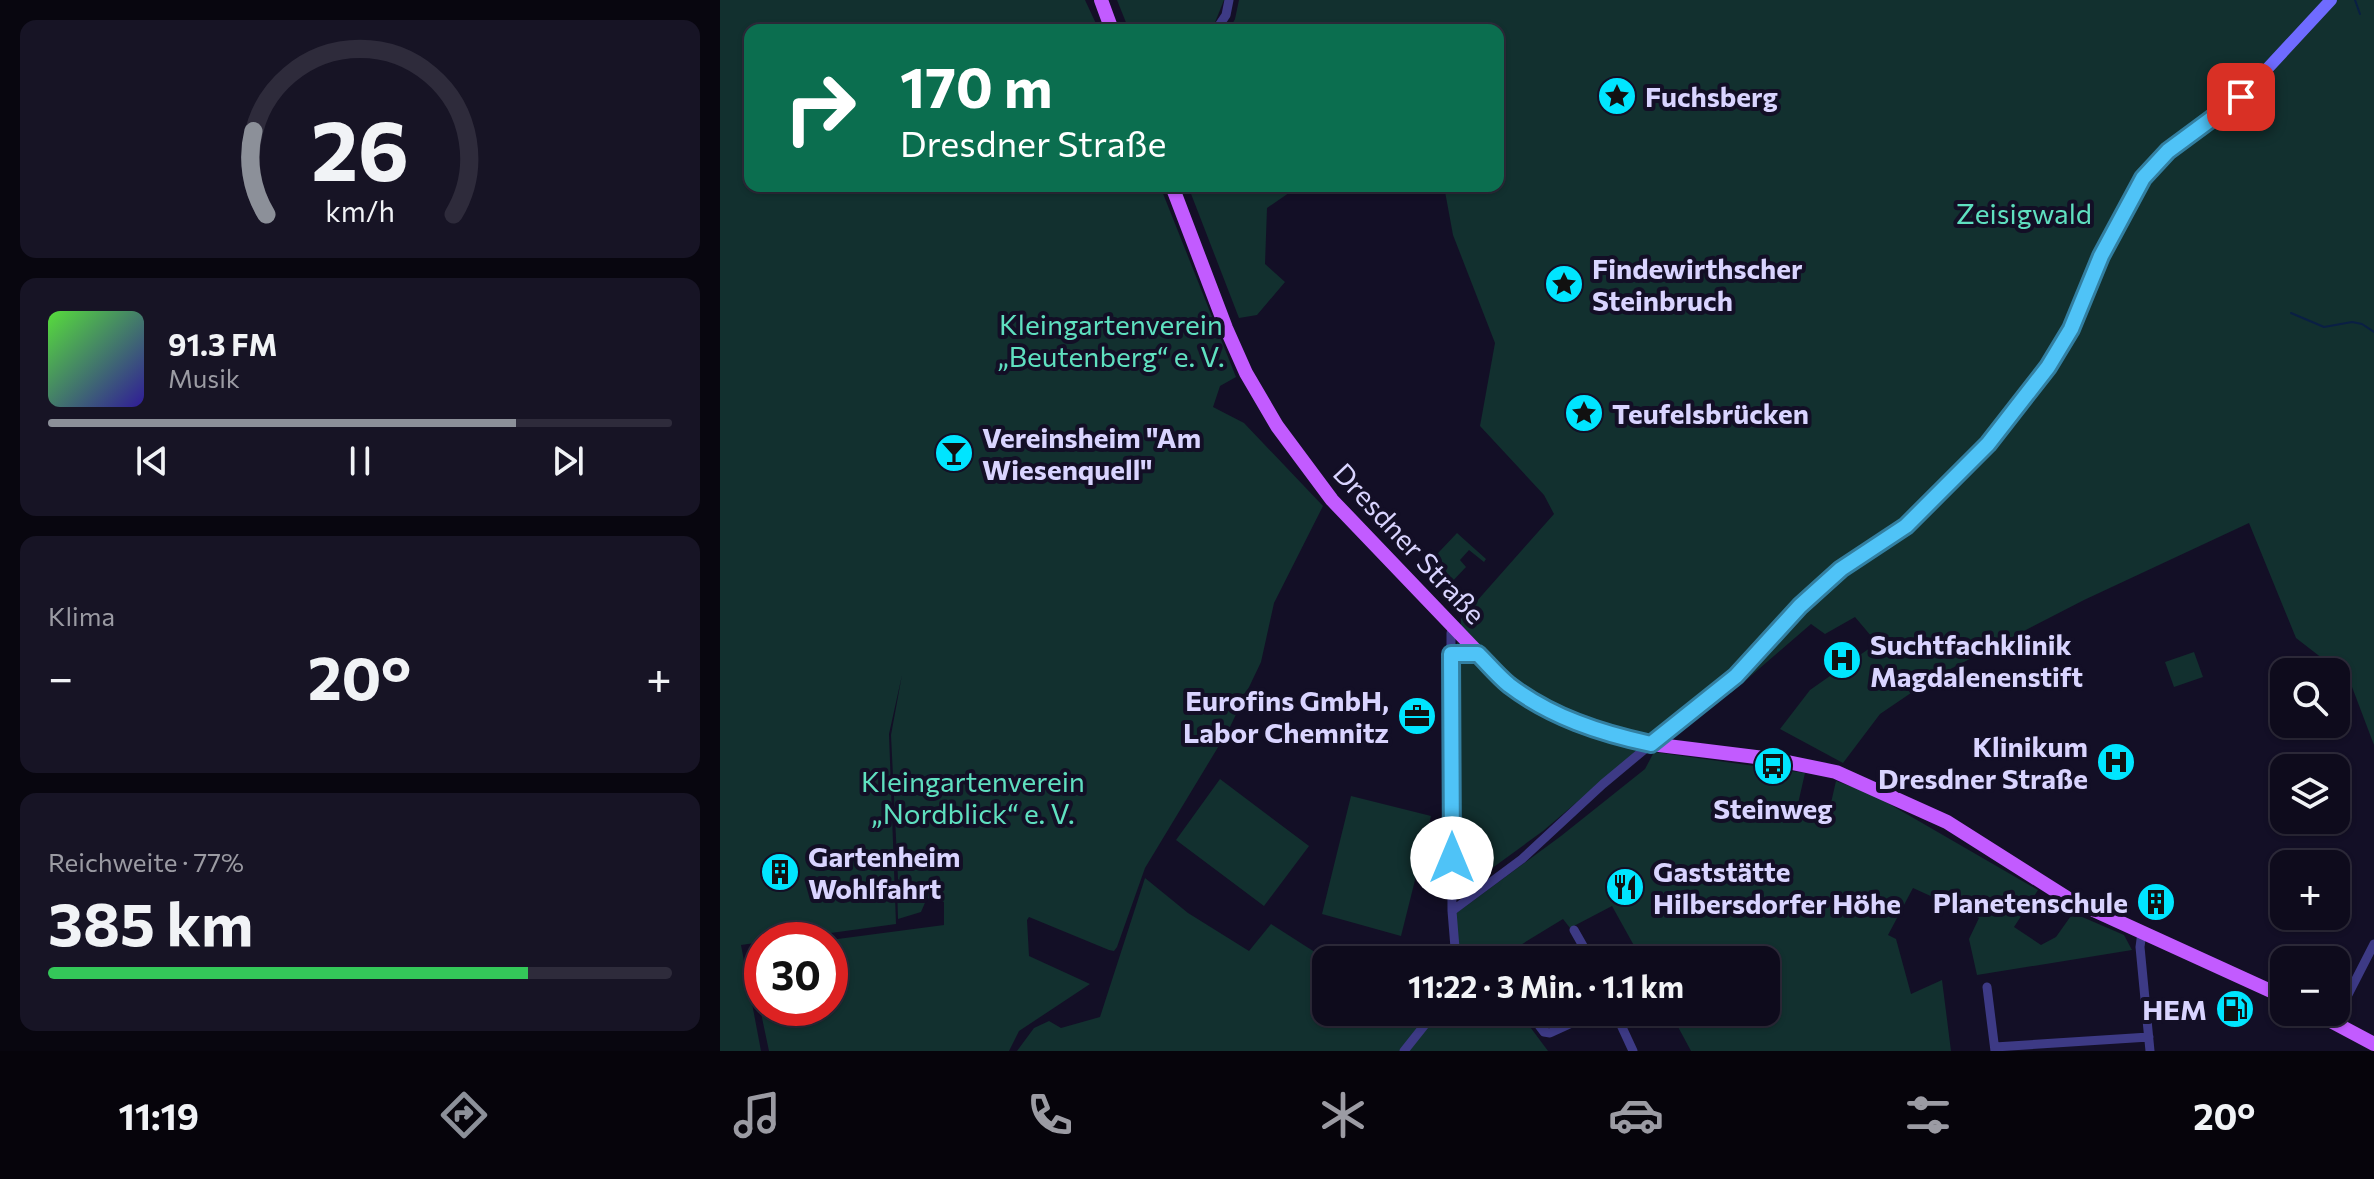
<!DOCTYPE html>
<html lang="de">
<meta charset="utf-8">
<style>
body{margin:0;font-family:Commissioner,sans-serif;background:#171425;color:#f1f3f6;height:100vh;display:flex;flex-direction:column;font-size:30px;white-space:nowrap}
*{box-sizing:border-box;margin:0}
p{font-size:26px;color:#9b9ba3}
.icon{flex:none;width:44px;height:44px;fill:none;stroke:currentColor;stroke-width:2;stroke-linecap:round;stroke-linejoin:round}
.map{position:relative;flex:1;overflow:hidden}
.details{display:flex;flex-direction:column;gap:20px;padding:20px;background:#08060f;width:720px}
.details>*{flex:none}
.hud{position:absolute;left:24px;top:24px;width:760px;height:168px;border-radius:16px;box-shadow:0 2px 6px #0004,0 0 0 2px #2e2b3b;background:#0b6e4f;color:#fff;overflow:hidden}
.buttons{position:absolute;left:1550px;top:658px;display:grid;gap:16px}
.buttons a{display:grid;place-items:center;width:80px;height:80px;border-radius:16px;background:#0e0b1c;box-shadow:0 2px 6px #0004,0 0 0 2px #2e2b3b;font-size:40px}
.speed{position:absolute;left:24px;top:922px;display:flex;gap:16px;font-size:40px;font-weight:700;text-align:center}
.speed>*{display:grid;place-content:center;width:104px;height:104px;border-radius:50%;background:#0e0b1c;box-shadow:0 2px 6px #0004,0 0 0 2px #2e2b3b;line-height:1}
.speed .limit{border:12px solid #d22;background:#fff;color:#111}
.pin{position:absolute;display:grid;place-items:center;width:68px;height:68px;color:#fff;margin:-34px;border-radius:16px;box-shadow:0 4px 12px #0006}
.me{position:absolute;width:88px;margin:-44px;rotate:0deg;stroke-linejoin:round;filter:drop-shadow(0 0 6px #0008)}
.turn{display:flex;align-items:center;gap:28px;height:168px;padding:0 24px;font-size:36px}
.turn .icon{width:104px;height:104px;stroke-width:2.5}
.turn b{display:block;font-size:56px;line-height:68px}
.big{font-size:60px;font-weight:700;line-height:1.1}
.details .card{flex:1;display:flex;flex-direction:column;justify-content:center;gap:12px;min-width:0;padding:0 28px;border-radius:16px;background:#171425}
.details .dial{align-items:center;gap:0}
.dial svg{height:208px;overflow:visible;fill:none;stroke:#2e2b3b;stroke-width:7;stroke-linecap:round;text-anchor:middle}
.dial text{fill:#f1f3f6;stroke:none}
.song{display:flex;align-items:center;gap:24px}
.cover{width:96px;height:96px;border-radius:12px;background:linear-gradient(135deg,hsl(110 70% 55%),hsl(250 70% 35%))}
.played{height:8px;border-radius:4px;background:linear-gradient(90deg,#8c9099 75%,#2e2b3b 75%)}
.keys{display:flex;justify-content:space-around;direction:ltr}
.heat{display:flex;justify-content:space-between;align-items:center;font-size:44px;direction:ltr}
.charge{height:12px;border-radius:6px;background:linear-gradient(90deg,#34c759 77%,#2e2b3b 0)}
.trip{position:absolute;left:592px;top:946px;width:468px;height:80px;border-radius:16px;background:#0e0b1c;box-shadow:0 2px 6px #0004,0 0 0 2px #2e2b3b;font-weight:700;line-height:80px;text-align:center}
.dock{display:flex;height:128px;justify-content:space-around;align-items:center;background:#06040b;color:#9b9ba3}
.dock .icon{width:56px;height:56px}
.dock .on{color:#8c9099}
.dock b{font-size:36px;color:#f1f3f6}
main{display:flex;flex:1;min-height:0}
.map>svg:first-child{display:block}
.green{fill:#12302f}
.lines{fill:none;stroke-linecap:round;stroke-linejoin:round}
.stream{stroke:#0a1f44;stroke-width:2}
.street{stroke:#3d3a85;stroke-width:9}
.secondary{stroke:#6f6bff;stroke-width:12}
.primary{stroke:#c25bff;stroke-width:14}
.route-casing{stroke:#337fa1;stroke-width:20}
.route{stroke:#4fc3f7;stroke-width:14}
.labels{text-anchor:middle;dominant-baseline:central;stroke-width:8;stroke-linejoin:round;paint-order:stroke}
.poi-label{font-size:28px;font-weight:bold;fill:#d9d4ff;stroke:#130f26;text-anchor:start}
.park-label{font-size:28px;fill:#5fe0c0;stroke:#130f26}
.street-label{font-size:28px;fill:#d9d4ff;stroke:#130f26}
</style>
<main>
<section class="details">
<div class="card dial"><svg viewBox="0 0 100 80">
<path d="M14 69A42 42 0 1 1 86 69"/>
<path d="M14 69A42 42 0 0 1 9 37" stroke="#8c9099"/>
<text x="50" y="56" font-size="32" font-weight="700">26</text>
<text x="50" y="72" font-size="11">km/h</text>
</svg></div>
<div class="card">
<div class="song"><i class="cover"></i><div><b>91.3 FM</b><p>Musik</p></div></div>
<div class="played"></div>
<div class="keys"><svg class="icon" aria-label="previous" viewBox="0 0 24 24"><path d="M18 5L8 12l10 7zM5 5v14"/></svg><svg class="icon" aria-label="pause" viewBox="0 0 24 24"><path d="M8 5v14M16 5v14"/></svg><svg class="icon" aria-label="next" viewBox="0 0 24 24"><path d="M6 5l10 7-10 7zM19 5v14"/></svg></div>
</div>
<div class="card"><p>Klima</p>
<div class="heat"><a>−</a><b class="big">20°</b><a>+</a></div>
</div>
<div class="card"><p>Reichweite · 77%</p><b class="big">385 km</b><div class="charge"></div></div>
</section>
<div class="map">
<svg width="1654" height="1051" viewBox="0 0 1654 1051">
<rect width="100%" height="100%" fill="#130f26"/>
<path class="green" d="M0 0H365L379 30H30V186H440L516 377 500 386 493 407 524 423 603 506 554 603 541 662 509 729 425 868 397 947 394 951 389 950 309 917 307 920 309 956 370 984 299 1031 289 1051H49L28 951 42 949V1008H110V940L224 925V902L207 898 201 912 178 919 177 886 188 887 178 879 171 735 182 675 169 734 176 924 60 940H42V942L21 945 41 1051H0Z
M397 0H504L492 30H409Z
M519 0H1654V745L1629 679 1576 638 1529 523 1364 600 1213 678 1160 714 1123 763 1060 729 1090 690 1157 643 1135 617 1105 634 1091 624 1011 693 1000 680 823 831 738 893 740 709 735 711 737 642 741 645V619L834 514 824 495 760 426 775 343 733 235 724 186H778V30H509L515 19Z
M468 186H579L547 208 545 264 565 282 537 315 519 318Z
M737 533 766 559 764 562 749 550 740 560 746 567 727 587 718 586 702 570Z
M1474 652 1483 677 1454 687 1445 662Z
M934 752 1085 773 1077 808 1108 816 1116 781 1152 794 1318 890 1294 927 1321 945 1336 937 1353 913 1404 935 1412 950 1257 975 1249 939 1259 918 1193 888 1168 935 1176 939 1191 994 1222 980 1231 1051H971L950 1012H1046V960H922L892 906 850 928 843 919 776 960H739L735 914 841 836 925 769Z
M500 779 589 846 544 906 456 840Z
M631 796 711 816 681 936 602 914Z
M425 878 468 913 529 951 551 924 601 956 612 960H606V1012H799L828 1051H297L314 1028 329 1021 341 1028 380 1017Z"/>
<g class="lines">
<path class="stream" d="M1635 0 1640 14
M1571 313 1604 327 1632 322 1642 324 1654 332"/>
<path class="street" d="M496 30 506 15 509 0
M735 629 731 633V666L732 911 736 960
M731 654H758
M732 911 802 859 883 784 931 744
M854 930 871 960
M1422 932 1420 947 1430 1051
M854 960 867 953
M1267 987 1275 1051
M809 1012 824 1032 830 1033 876 1012
M895 1012 913 1051
M1614 1022 1654 944
M1275 1047 1429 1037
M684 1051 715 1012"/>
<path class="secondary" d="M931 744 1016 676 1080 606 1121 569 1186 526 1268 444 1328 367 1351 329 1381 256 1423 178 1448 151 1521 97 1611 0"/>
<path class="primary" d="M381 0 392 30
M452 186 506 328 526 373 557 426 612 500 788 684 833 713 887 734 931 744 1052 759 1116 772 1227 822 1347 898 1564 997
M1594 1012 1654 1044"/>
</g>
<g class="lines">
<g class="route-casing">
<path id="route" d="M732 858 731 654H758C768 664 778 676 789 685 831 717 880 733 931 744L1016 676 1080 606 1121 569 1186 526 1268 444 1328 367 1351 329 1381 256 1423 178 1448 151 1521 97"/>
</g>
<use href="#route" class="route"/>
</g>
<defs>
<g id="sight-disc" transform="scale(2)"><circle r="9.5" fill="#00e5ff" stroke="#130f26"/><path d="M0-6L1.8-2.2L6-1.7L2.9 1.2L3.7 5.4L0 3.3L-3.7 5.4L-2.9 1.2L-6-1.7L-1.8-2.2Z" fill="#111"/></g>
<g id="bar-disc" transform="scale(2)"><circle r="9.5" fill="#00e5ff" stroke="#130f26"/><path d="M-6-5H6L.8 .8V4.5H3.5V6h-7V4.5H-.8V.8Z" fill="#111"/></g>
<g id="hospital-disc" transform="scale(2)"><circle r="9.5" fill="#00e5ff" stroke="#130f26"/><path d="M-5-5h3v3.5h4V-5h3V5h-3V1.5h-4V5h-3Z" fill="#111"/></g>
<g id="office-disc" transform="scale(2)"><circle r="9.5" fill="#00e5ff" stroke="#130f26"/><path d="M-6-3h4V-5.5h4V-3h4V5H-6ZM-1-4.5V-3h2v-1.5ZM-6 0V1H6V0Z" fill="#111"/></g>
<g id="bus-disc" transform="scale(2)"><circle r="9.5" fill="#00e5ff" stroke="#130f26"/><path d="M-5-6H5V4H4V6H2V4H-2V6H-4V4H-5ZM-3.5-4V0h7V-4ZM-3.5 1.2v1.5H-2V1.2ZM2 1.2v1.5H3.5V1.2Z" fill="#111"/></g>
<g id="building-disc" transform="scale(2)"><circle r="9.5" fill="#00e5ff" stroke="#130f26"/><path d="M-4-6H4V6H1V3H-1V6H-4ZM-2.5-4.3h1.7v1.8h-1.7ZM.8-4.3h1.7v1.8H.8ZM-2.5-1h1.7V.8h-1.7ZM.8-1h1.7V.8H.8Z" fill="#111"/></g>
<g id="restaurant-disc" transform="scale(2)"><circle r="9.5" fill="#00e5ff" stroke="#130f26"/><path d="M-5-6h1v4h1v-4h1v4h1v-4h1v5L-1.5 .5V6h-2V.5L-5-1ZM5-6V6H3V1.5H1.5Q1.5-4 5-6Z" fill="#111"/></g>
<g id="fuel-disc" transform="scale(2)"><circle r="9.5" fill="#00e5ff" stroke="#130f26"/><path d="M-5.5-6h7V0h2V4h1.3V-2.5L3-4.5l.8-.8L6-3V5H2.5V1h-1V6h-7ZM-4.2-4.7v3.2H.2V-4.7Z" fill="#111"/></g>
</defs>
<g fill-rule="evenodd">
<use href="#sight-disc" x="897" y="96"/>
<use href="#sight-disc" x="844" y="284"/>
<use href="#sight-disc" x="864" y="413"/>
<use href="#bar-disc" x="234" y="453"/>
<use href="#hospital-disc" x="1122" y="660"/>
<use href="#office-disc" x="697" y="716"/>
<use href="#hospital-disc" x="1396" y="762"/>
<use href="#bus-disc" x="1053" y="766"/>
<use href="#building-disc" x="60" y="872"/>
<use href="#restaurant-disc" x="905" y="887"/>
<use href="#building-disc" x="1436" y="902"/>
<use href="#fuel-disc" x="1515" y="1009"/>
</g>
<g class="labels">
<g class="poi-label">
<text x="925" y="96">Fuchsberg</text>
<text x="872" y="268">Findewirthscher<tspan x="872" dy="32">Steinbruch</tspan></text>
<text x="892" y="413">Teufelsbrücken</text>
<text x="262" y="437">Vereinsheim "Am<tspan x="262" dy="32">Wiesenquell"</tspan></text>
<text x="1150" y="644">Suchtfachklinik<tspan x="1150" dy="32">Magdalenenstift</tspan></text>
<text x="669" y="700" text-anchor="end">Eurofins GmbH,<tspan x="669" dy="32">Labor Chemnitz</tspan></text>
<text x="1368" y="746" text-anchor="end">Klinikum<tspan x="1368" dy="32">Dresdner Straße</tspan></text>
<text x="1053" y="808" text-anchor="middle">Steinweg</text>
<text x="88" y="856">Gartenheim<tspan x="88" dy="32">Wohlfahrt</tspan></text>
<text x="933" y="871">Gaststätte<tspan x="933" dy="32">Hilbersdorfer Höhe</tspan></text>
<text x="1408" y="902" text-anchor="end">Planetenschule</text>
<text x="1487" y="1009" text-anchor="end">HEM</text>
</g>
<g class="park-label">
<text x="1304" y="213">Zeisigwald</text>
<text x="391" y="324">Kleingartenverein<tspan x="391" dy="32">„Beutenberg“ e. V.</tspan></text>
<text x="253" y="781">Kleingartenverein<tspan x="253" dy="32">„Nordblick“ e. V.</tspan></text>
</g>
<g class="street-label">
<text transform="translate(690 543) rotate(47)">Dresdner Straße</text>
</g>
</g>
</svg>
<div class="buttons">
<a><svg class="icon" aria-label="search" viewBox="0 0 24 24"><circle cx="10" cy="10" r="6"/><path d="M15 15l6 6"/></svg></a>
<a><svg class="icon" aria-label="layers" viewBox="0 0 24 24"><path d="M12 4l9 5-9 5-9-5zM3 14l9 5 9-5"/></svg></a>
<a>+</a>
<a>−</a>
</div>
<div class="speed"><div class="limit">30</div></div>
<div class="pin" style="left:1521px;top:97px;background:#d93025"><svg class="icon" aria-label="arrive" viewBox="0 0 24 24"><path d="M6 21V4h12l-3 4 3 4H6"/></svg></div>
<svg class="me" style="left:732px;top:858px" viewBox="-20 -20 40 40"><circle r="19" fill="#fff"/><path d="M0-13L10 11 0 6-10 11z" fill="#4fc3f7"/></svg>
<div class="trip">11:22 · 3 Min. · 1.1 km</div>
<div class="hud">
<div class="turn"><svg class="icon" aria-label="right" viewBox="0 0 24 24"><path d="M7 20v-9h11M14 6l5 5-5 5"/></svg><div><b>170 m</b>Dresdner Straße</div></div>
</div>
</div>
</main>
<nav class="dock">
<b>11:19</b>
<svg class="icon on" aria-label="directions" viewBox="0 0 24 24"><path d="M12 3l9 9-9 9-9-9zM9 14v-3h6M13 9l2 2-2 2"/></svg>
<svg class="icon" aria-label="music" viewBox="0 0 24 24"><path d="M9 18V5l10-2v13"/><circle cx="6" cy="18" r="3"/><circle cx="16" cy="16" r="3"/></svg>
<svg class="icon" aria-label="phone" viewBox="0 0 24 24"><path d="M5 4h4l2 5-3 2q2 4 5 5l2-3 5 2v4C11 20 4 13 5 4z"/></svg>
<svg class="icon" aria-label="climate" viewBox="0 0 24 24"><path d="M12 3v18M4 7l16 10M4 17L20 7"/></svg>
<svg class="icon" aria-label="car" viewBox="0 0 24 24"><path d="M5 17H2v-5l4-1 3-4h7l3 4 3 1v5h-3M9 17h6M6 11h13"/><circle cx="7" cy="17" r="2"/><circle cx="17" cy="17" r="2"/></svg>
<svg class="icon" aria-label="filters" viewBox="0 0 24 24"><path d="M4 7h16M4 17h16"/><circle cx="9" cy="7" r="2"/><circle cx="15" cy="17" r="2"/></svg>
<b>20°</b>
</nav>
